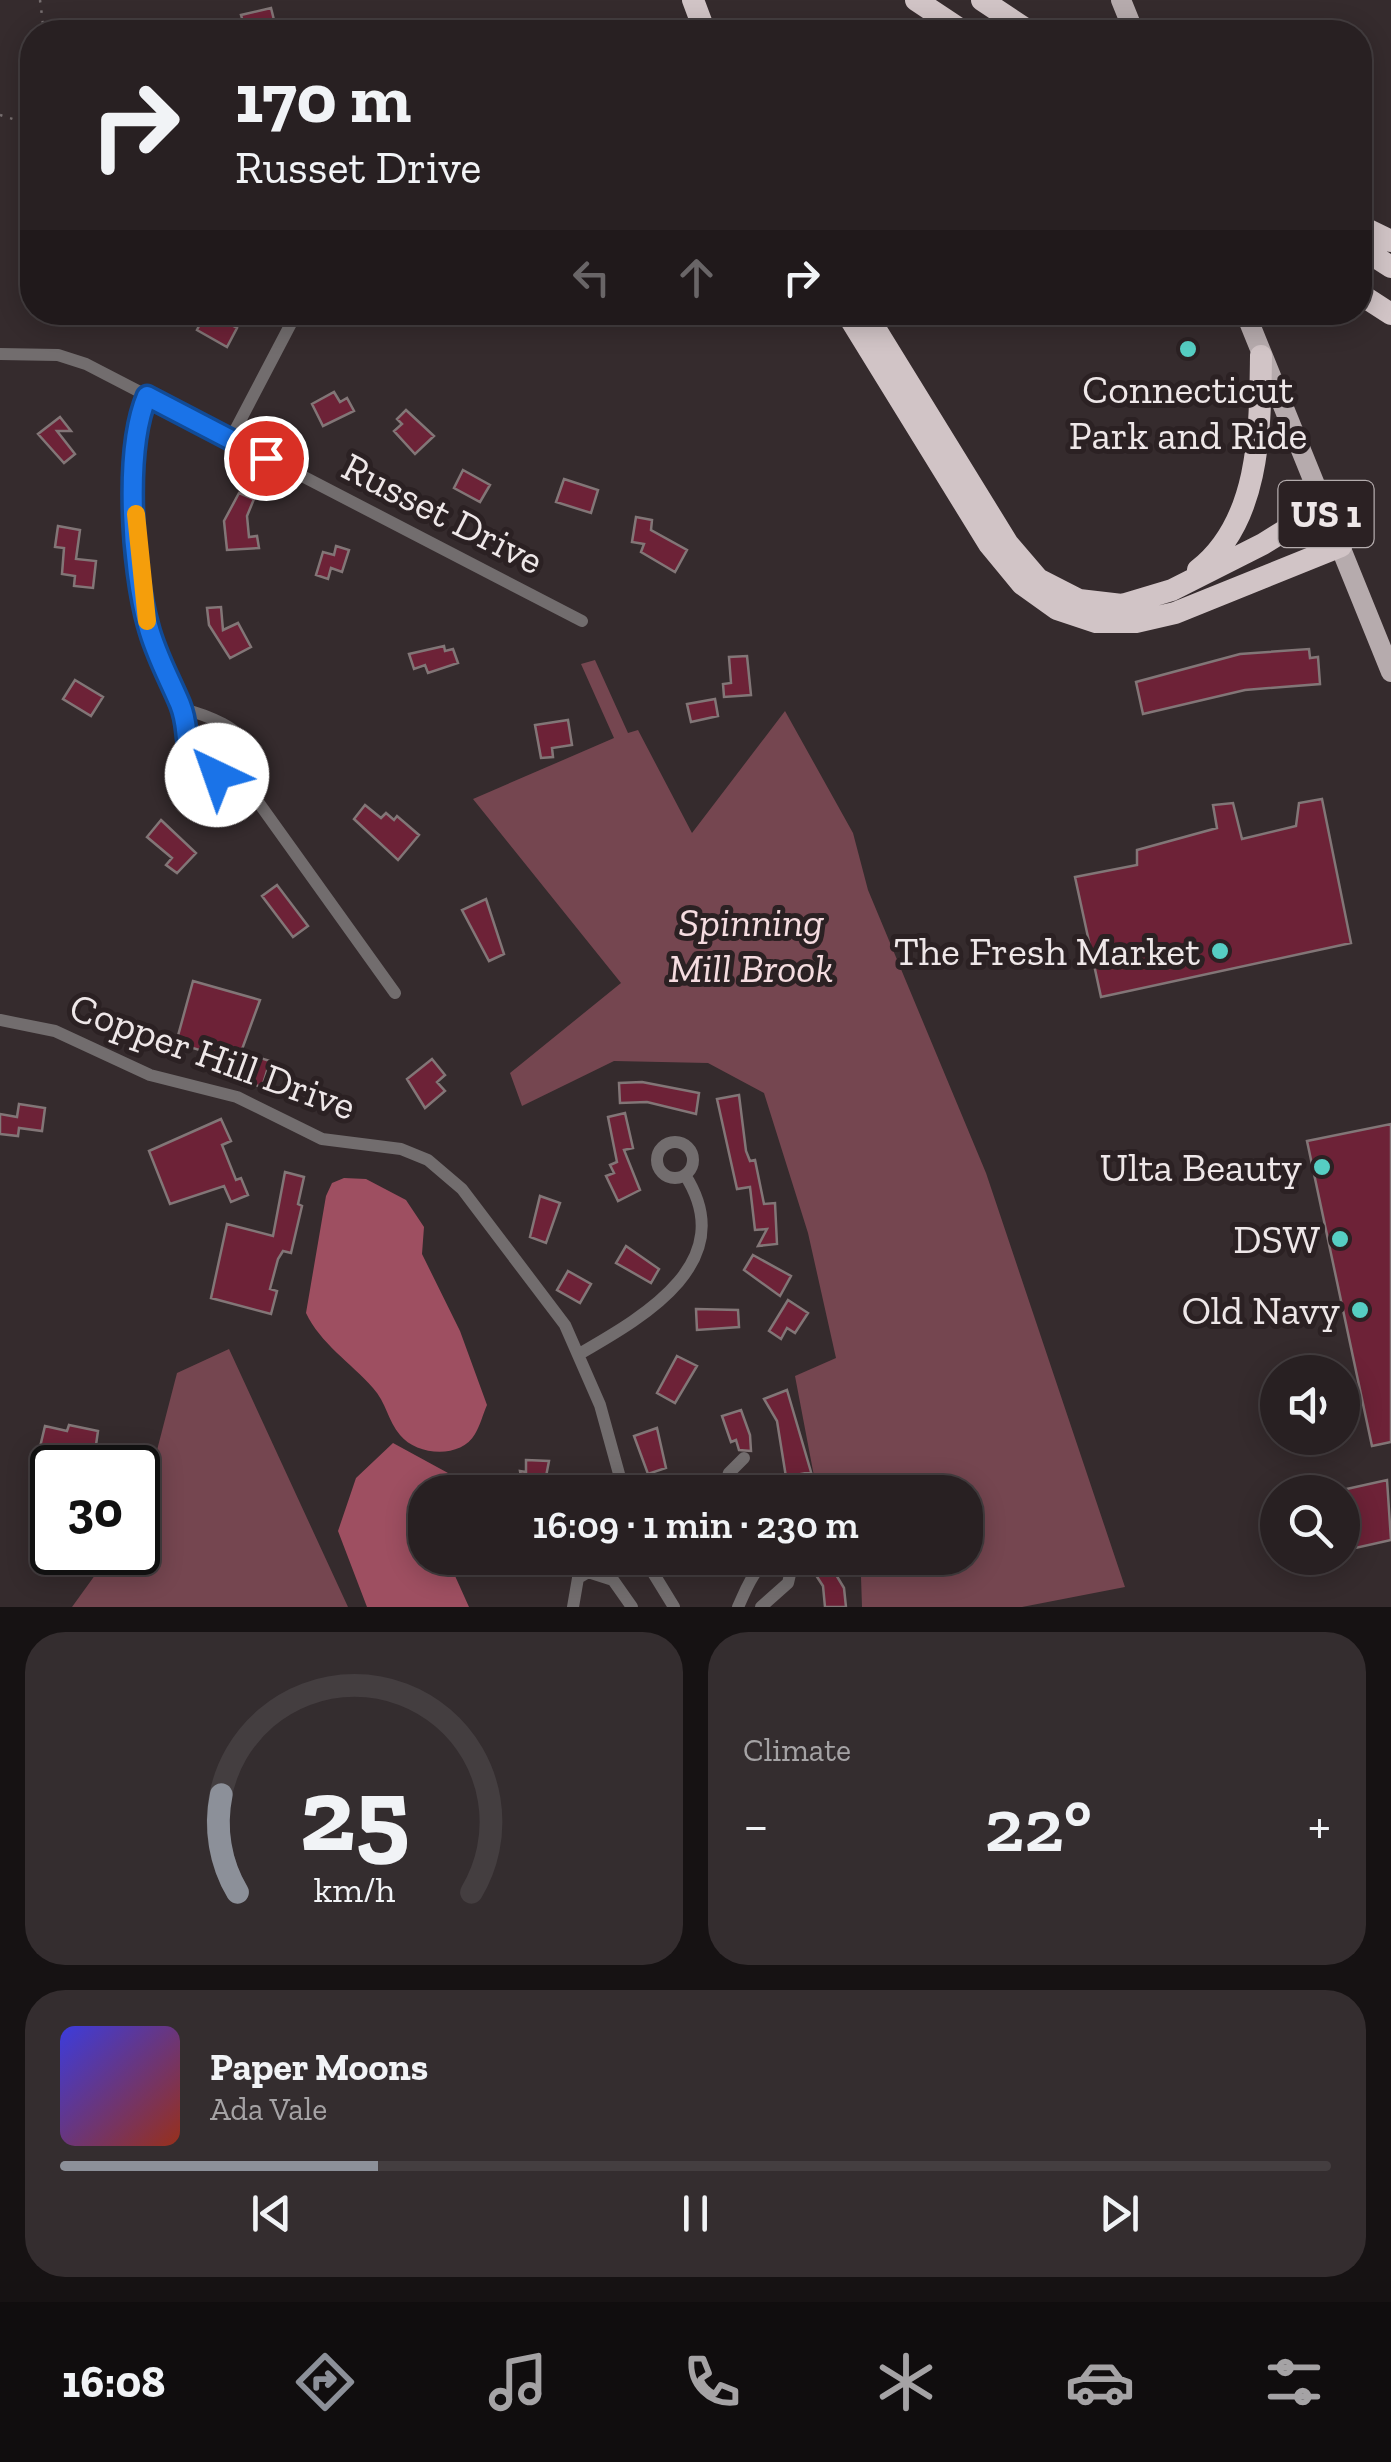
<!DOCTYPE html>
<meta charset="utf-8">
<style>
body{margin:0;font-family:"Zilla Slab",serif;background:#342d2f;color:#f1f3f6;height:100vh;display:flex;flex-direction:column;font-size:38px;white-space:nowrap}
*{box-sizing:border-box;margin:0}
p{font-size:32px;color:#a5a3a5}
.icon{flex:none;width:55px;height:55px;fill:none;stroke:currentColor;stroke-width:2;stroke-linecap:round;stroke-linejoin:round}
.map{position:relative;height:1607px;overflow:hidden}
.details{display:flex;flex-direction:column;gap:25px;padding:25px;background:#161213;flex:1}
.details>*{flex:none}
.top-card{position:absolute;left:20px;top:20px;width:1352px;height:305px;border-radius:40px;box-shadow:0 5px 25px #0003,0 0 0 2px #443e40;background:#282022;color:#f1f3f6;overflow:hidden}
.tools{position:absolute;left:1260px;top:1355px;display:grid;gap:20px}
.tools a{display:grid;place-items:center;width:100px;height:100px;border-radius:50%;background:#282022;box-shadow:0 5px 25px #0003,0 0 0 2px #443e40;font-size:50px}
.speed{position:absolute;left:30px;top:1445px;display:flex;gap:20px;font-size:50px;font-weight:700;text-align:center}
.speed>*{display:grid;place-content:center;width:130px;height:130px;border-radius:50%;background:#282022;box-shadow:0 5px 25px #0003,0 0 0 2px #443e40;line-height:1}
.speed .limit{border:5px solid #111;border-radius:15px;background:#fff;color:#111}
.pin{position:absolute;display:grid;place-items:center;width:85px;height:85px;color:#fff;margin:-42px;border:5px solid #fff;border-radius:50%;box-shadow:0 2px 10px #0007}
.me{position:absolute;width:110px;margin:-55px;rotate:318deg;stroke-linejoin:round;filter:drop-shadow(0 0 8px #0008)}
.turn{display:flex;align-items:center;gap:35px;height:210px;padding:0 50px;font-size:45px}
.turn .icon{width:130px;height:130px;stroke-width:2.5}
.turn b{display:block;font-size:70px;line-height:85px}
.lanes{display:flex;align-items:center;height:95px;padding:0 50px;background:#0003;justify-content:center;gap:50px;direction:ltr}
.lanes .off{opacity:.35}
.big{font-size:75px;font-weight:600;line-height:1.1}
.details .widget{flex:1;display:flex;flex-direction:column;justify-content:center;gap:15px;min-width:0;padding:0 35px;border-radius:40px;background:#342d2f}
.details .dial{align-items:center;gap:0}
.dial svg{height:260px;overflow:visible;fill:none;stroke:#443e40;stroke-width:7;stroke-linecap:round;text-anchor:middle}
.dial text{fill:#f1f3f6;stroke:none}
.song{display:flex;align-items:center;gap:30px}
.cover{width:120px;height:120px;border-radius:15px;background:linear-gradient(135deg,hsl(240 70% 55%),hsl(10 70% 35%))}
.played{height:10px;border-radius:5px;background:linear-gradient(90deg,#8c9099 25%,#443e40 25%)}
.keys{display:flex;justify-content:space-around;direction:ltr}
.heat{display:flex;justify-content:space-between;align-items:center;font-size:55px;direction:ltr}
.details .tiles{flex:1;display:grid;gap:25px;grid-template-columns:1fr 1fr}
.widget:last-child{grid-column:span 2}
.trip{position:absolute;left:408px;top:1475px;width:575px;height:100px;border-radius:40px;background:#282022;box-shadow:0 5px 25px #0003,0 0 0 2px #443e40;font-weight:600;line-height:100px;text-align:center}
.tab-bar{display:flex;height:160px;justify-content:space-around;align-items:center;background:#100d0e;color:#a5a3a5}
.tab-bar .icon{width:70px;height:70px}
.tab-bar .selected{color:#8c9099}
.tab-bar b{font-size:45px;color:#f1f3f6}
.map>svg:first-child{display:block}
.green{fill:#754650}
.water{fill:#9e4f61}
.building{fill:#6d2237;stroke:#827677;stroke-width:2.5}
.lines{fill:none;stroke-linecap:round;stroke-linejoin:round}
.path{stroke:#766e6f;stroke-width:2.5;stroke-dasharray:2.5 8;stroke-linecap:butt}
.street{stroke:#726d6e;stroke-width:12}
.primary{stroke:#b6abad;stroke-width:20}
.highway{stroke:#d1c4c6;stroke-width:22}
.route-casing{stroke:#114b97;stroke-width:25}
.route{stroke:#1a73e8;stroke-width:18}
.slow{stroke:#f59e0b;stroke-width:18}
.poi-dot{fill:#56cec3;stroke:#2b2123;stroke-width:4}
.labels{text-anchor:middle;dominant-baseline:central;stroke-width:10;stroke-linejoin:round;paint-order:stroke}
.shield{fill:#2b2123;stroke:#b4acad;stroke-width:2.5}
.shield-label{font-size:38px;font-weight:bold;fill:#eee7e8}
.poi-label{font-size:40px;fill:#eee7e8;stroke:#2b2123;text-anchor:end}
.street-label{font-size:40px;fill:#eee7e8;stroke:#2b2123}
.park-label{font-size:40px;font-style:italic;fill:#f5dce0;stroke:#2b2123}
</style>
<div class="map">
<svg width="1391" height="1607" viewBox="0 0 1391 1607">
<rect width="100%" height="100%" fill="#352b2d"/>
<path class="green" d="M595 660 628 733 638 730 692 833 785 711 853 833 868 890 986 1173 1125 1587 1022 1607H862L861 1577 850 1558H965V1492H817L795 1376 836 1358 808 1233 764 1093 708 1063 614 1061 522 1106 510 1073 621 983 473 799 614 738 581 664Z
M229 1349 348 1607H72L111 1553 138 1552V1502L156 1454 177 1373Z"/>
<path class="water" d="M344 1178 366 1179 406 1200 424 1227 422 1254 460 1331 487 1405C483 1414 480 1426 475 1434 461 1459 417 1456 400 1435 388 1421 386 1402 373 1388 351 1363 320 1343 306 1313L326 1196 332 1183Z
M393 1443 459 1479 461 1492H425V1558H447L469 1607H367L338 1531 356 1478Z"/>
<path class="building" d="M271 8 277 32H246L241 15Z
M206 312 237 328 227 347 197 330Z
M334 392 340 402 347 398 354 411 323 426 312 404Z
M406 410 434 436 415 454 394 431 402 424 397 419Z
M60 417 71 431H57L75 454 64 463 38 434Z
M463 470 490 485 480 502 454 488Z
M564 479 598 490 591 513 556 502Z
M239 493 254 499 247 516 249 537 257 536 259 548 227 550 224 521Z
M636 517 652 520 651 530 687 550 675 572 641 552 644 544 632 542Z
M58 526 80 530 76 559 96 561 93 588 74 586 75 576 62 574 64 548 55 547Z
M336 546 349 550 342 572 331 568 328 579 316 575 323 552 334 555Z
M221 607 223 630 238 623 251 647 230 658 209 625 207 608Z
M444 646 445 651 453 649 458 663 428 673 425 665 414 669 409 654Z
M1309 649 1310 658 1318 657 1320 684 1245 690 1143 714 1136 682 1240 654Z
M747 656 751 695 724 697 723 684 731 683 729 657Z
M75 680 103 697 91 716 63 699Z
M715 699 718 716 691 722 687 704Z
M568 720 572 745 552 748 553 757 541 758 535 725Z
M1322 799 1351 943 1101 997 1075 877 1137 865V850L1217 828 1213 805 1233 803 1242 839 1296 826 1299 803Z
M365 805 381 818 386 813 394 820 397 816 419 835 398 860 354 819Z
M161 820 196 853 177 873 166 865 172 858 147 837Z
M277 885 308 926 293 937 262 896Z
M486 899 504 954 489 961 462 910Z
M193 981 260 1000 241 1052 270 1061 262 1087 241 1081 244 1070 211 1060 213 1054 176 1043Z
M432 1059 445 1075 437 1082 445 1091 425 1108 407 1079Z
M642 1082 699 1093 696 1114 647 1102 620 1103 619 1083Z
M739 1095 746 1151 750 1161 755 1160 764 1204 775 1203 777 1244 758 1246 767 1229 755 1230 750 1187 737 1189 717 1099Z
M19 1104 45 1108 42 1131 19 1128 18 1136 0 1134V1114L17 1117Z
M625 1113 633 1148 624 1150 640 1190 618 1201 606 1176 614 1173 610 1165 617 1162 608 1117Z
M221 1119 231 1141 222 1145 236 1180 241 1178 248 1195 231 1202 224 1186 170 1204 149 1151Z
M1391 1124V1442L1372 1446 1307 1141Z
M285 1172 304 1177 298 1204 302 1206 291 1253 283 1251 278 1259 270 1289 277 1291 271 1314 211 1298 227 1224 273 1236Z
M540 1196 560 1203 546 1243 530 1237Z
M626 1246 659 1269 651 1283 616 1263Z
M753 1255 791 1276 780 1296 744 1270Z
M568 1271 591 1284 580 1303 557 1290Z
M788 1300 808 1313 795 1333 787 1328 781 1339 769 1331Z
M696 1309 738 1310 739 1327 697 1330Z
M677 1356 697 1366 675 1403 657 1393Z
M787 1390 811 1472 786 1477 777 1421 764 1399Z
M741 1410 750 1435 751 1451 739 1450 736 1440 731 1442 722 1416Z
M69 1425 98 1431 94 1459 40 1447 45 1426 67 1431Z
M657 1428 666 1468 648 1474 634 1436Z
M526 1460 549 1461 543 1492H524L520 1471 526 1472Z
M1387 1480 1391 1540 1342 1551V1490Z
M794 1558H826L844 1588 846 1607H825L823 1586 812 1569Z"/>
<g class="lines">
<path class="path" d="M40 0 44 32
M0 115 32 125"/>
<path class="street" d="M0 354 58 355 86 364 582 621
M147 396C124 452 133 564 147 623 154 653 175 679 182 708 184 717 182 728 185 738 192 763 218 782 242 772L252 753C242 728 207 715 183 709
M230 440 297 312
M238 774 395 993
M0 1020 55 1031 150 1075 237 1097 322 1139 401 1149 428 1160 462 1189 565 1325 600 1405 624 1492
M657 1160a18 18 0 1 1 36 0a18 18 0 1 1-36 0Z
M581 1353C647 1315 740 1261 685 1175
M735 1492 725 1485 729 1473 744 1458
M644 1558 674 1607
M573 1607 578 1578 588 1572 613 1580 632 1607
M738 1607C748 1586 757 1555 784 1560L791 1570 788 1583 761 1607"/>
<path class="primary" d="M1121 0 1134 32
M1245 312 1391 672"/>
<path class="highway" d="M693 0 705 32
M916 0 964 32
M982 0 1030 32
M1360 226 1391 241
M1360 247 1391 267
M1360 294 1391 314
M846 312 989 544 1022 584 1057 609 1096 622H1136L1175 613 1341 546
M865 312 1008 544 1038 579 1079 600 1122 605 1172 590 1263 544 1323 507
M1198 570C1261 521 1260 427 1261 356"/>
</g>
<g class="lines">
<g class="route-casing">
<path id="route" d="M217 775C174 747 194 739 180 704 169 678 155 653 148 625 132 568 124 450 147 396L266 458"/>
</g>
<use href="#route" class="route"/>
<path class="slow" d="M136 514 147 621"/>
</g>
<g class="poi-dot">
<circle cx="1188" cy="349" r="10"/>
<circle cx="1220" cy="951" r="10"/>
<circle cx="1322" cy="1167" r="10"/>
<circle cx="1340" cy="1239" r="10"/>
<circle cx="1360" cy="1310" r="10"/>
</g>
<g class="labels">
<rect class="shield" x="1278.5" y="481" width="95" height="66" rx="8"/>
<g class="shield-label">
<text x="1326" y="514">US 1</text>
</g>
<g class="poi-label">
<text x="1188" y="389" text-anchor="middle">Connecticut<tspan x="1188" dy="46">Park and Ride</tspan></text>
<text x="1200" y="951">The Fresh Market</text>
<text x="1302" y="1167">Ulta Beauty</text>
<text x="1320" y="1239">DSW</text>
<text x="1340" y="1310">Old Navy</text>
</g>
<g class="street-label">
<text transform="translate(443 513) rotate(27)">Russet Drive</text>
<text transform="translate(213 1056) rotate(20)">Copper Hill Drive</text>
</g>
<g class="park-label">
<text x="751" y="922">Spinning<tspan x="751" dy="46">Mill Brook</tspan></text>
</g>
</g>
</svg>
<div class="tools">
<a><svg class="icon" aria-label="sound" viewBox="0 0 24 24"><path d="M4 9h4l5-4v14l-5-4H4zM17 9q2 3 0 6"/></svg></a>
<a><svg class="icon" aria-label="search" viewBox="0 0 24 24"><circle cx="10" cy="10" r="6"/><path d="M15 15l6 6"/></svg></a>
</div>
<div class="speed"><div class="limit">30</div></div>
<div class="pin" style="left:266px;top:458px;background:#d93025"><svg class="icon" aria-label="arrive" viewBox="0 0 24 24"><path d="M6 21V4h12l-3 4 3 4H6"/></svg></div>
<svg class="me" style="left:217px;top:775px" viewBox="-20 -20 40 40"><circle r="19" fill="#fff"/><path d="M0-13L10 11 0 6-10 11z" fill="#1a73e8"/></svg>
<div class="trip">16:09 · 1 min · 230 m</div>
<div class="top-card">
<div class="turn"><svg class="icon" aria-label="right" viewBox="0 0 24 24"><path d="M7 20v-9h11M14 6l5 5-5 5"/></svg><div><b>170 m</b>Russet Drive</div></div>
<div class="lanes"><svg class="icon off" aria-label="left" viewBox="0 0 24 24"><path d="M17 20v-9H6M10 6l-5 5 5 5"/></svg><svg class="icon off" aria-label="ahead" viewBox="0 0 24 24"><path d="M12 20V5M6 11l6-6 6 6"/></svg><svg class="icon" aria-label="right" viewBox="0 0 24 24"><path d="M7 20v-9h11M14 6l5 5-5 5"/></svg></div>
</div>
</div>
<section class="details">
<div class="tiles">
<div class="widget dial"><svg viewBox="0 0 100 80">
<path d="M14 69A42 42 0 1 1 86 69"/>
<path d="M14 69A42 42 0 0 1 9 39" stroke="#8c9099"/>
<text x="50" y="56" font-size="32" font-weight="700">25</text>
<text x="50" y="72" font-size="11">km/h</text>
</svg></div>
<div class="widget"><p>Climate</p>
<div class="heat"><a>−</a><b class="big">22°</b><a>+</a></div>
</div>
<div class="widget">
<div class="song"><i class="cover"></i><div><b>Paper Moons</b><p>Ada Vale</p></div></div>
<div class="played"></div>
<div class="keys"><svg class="icon" aria-label="previous" viewBox="0 0 24 24"><path d="M18 5L8 12l10 7zM5 5v14"/></svg><svg class="icon" aria-label="pause" viewBox="0 0 24 24"><path d="M8 5v14M16 5v14"/></svg><svg class="icon" aria-label="next" viewBox="0 0 24 24"><path d="M6 5l10 7-10 7zM19 5v14"/></svg></div>
</div>
</div>
</section>
<nav class="tab-bar">
<b>16:08</b>
<svg class="icon selected" aria-label="directions" viewBox="0 0 24 24"><path d="M12 3l9 9-9 9-9-9zM9 14v-3h6M13 9l2 2-2 2"/></svg>
<svg class="icon" aria-label="music" viewBox="0 0 24 24"><path d="M9 18V5l10-2v13"/><circle cx="6" cy="18" r="3"/><circle cx="16" cy="16" r="3"/></svg>
<svg class="icon" aria-label="phone" viewBox="0 0 24 24"><path d="M5 4h4l2 5-3 2q2 4 5 5l2-3 5 2v4C11 20 4 13 5 4z"/></svg>
<svg class="icon" aria-label="climate" viewBox="0 0 24 24"><path d="M12 3v18M4 7l16 10M4 17L20 7"/></svg>
<svg class="icon" aria-label="car" viewBox="0 0 24 24"><path d="M5 17H2v-5l4-1 3-4h7l3 4 3 1v5h-3M9 17h6M6 11h13"/><circle cx="7" cy="17" r="2"/><circle cx="17" cy="17" r="2"/></svg>
<svg class="icon" aria-label="filters" viewBox="0 0 24 24"><path d="M4 7h16M4 17h16"/><circle cx="9" cy="7" r="2"/><circle cx="15" cy="17" r="2"/></svg>
</nav>
